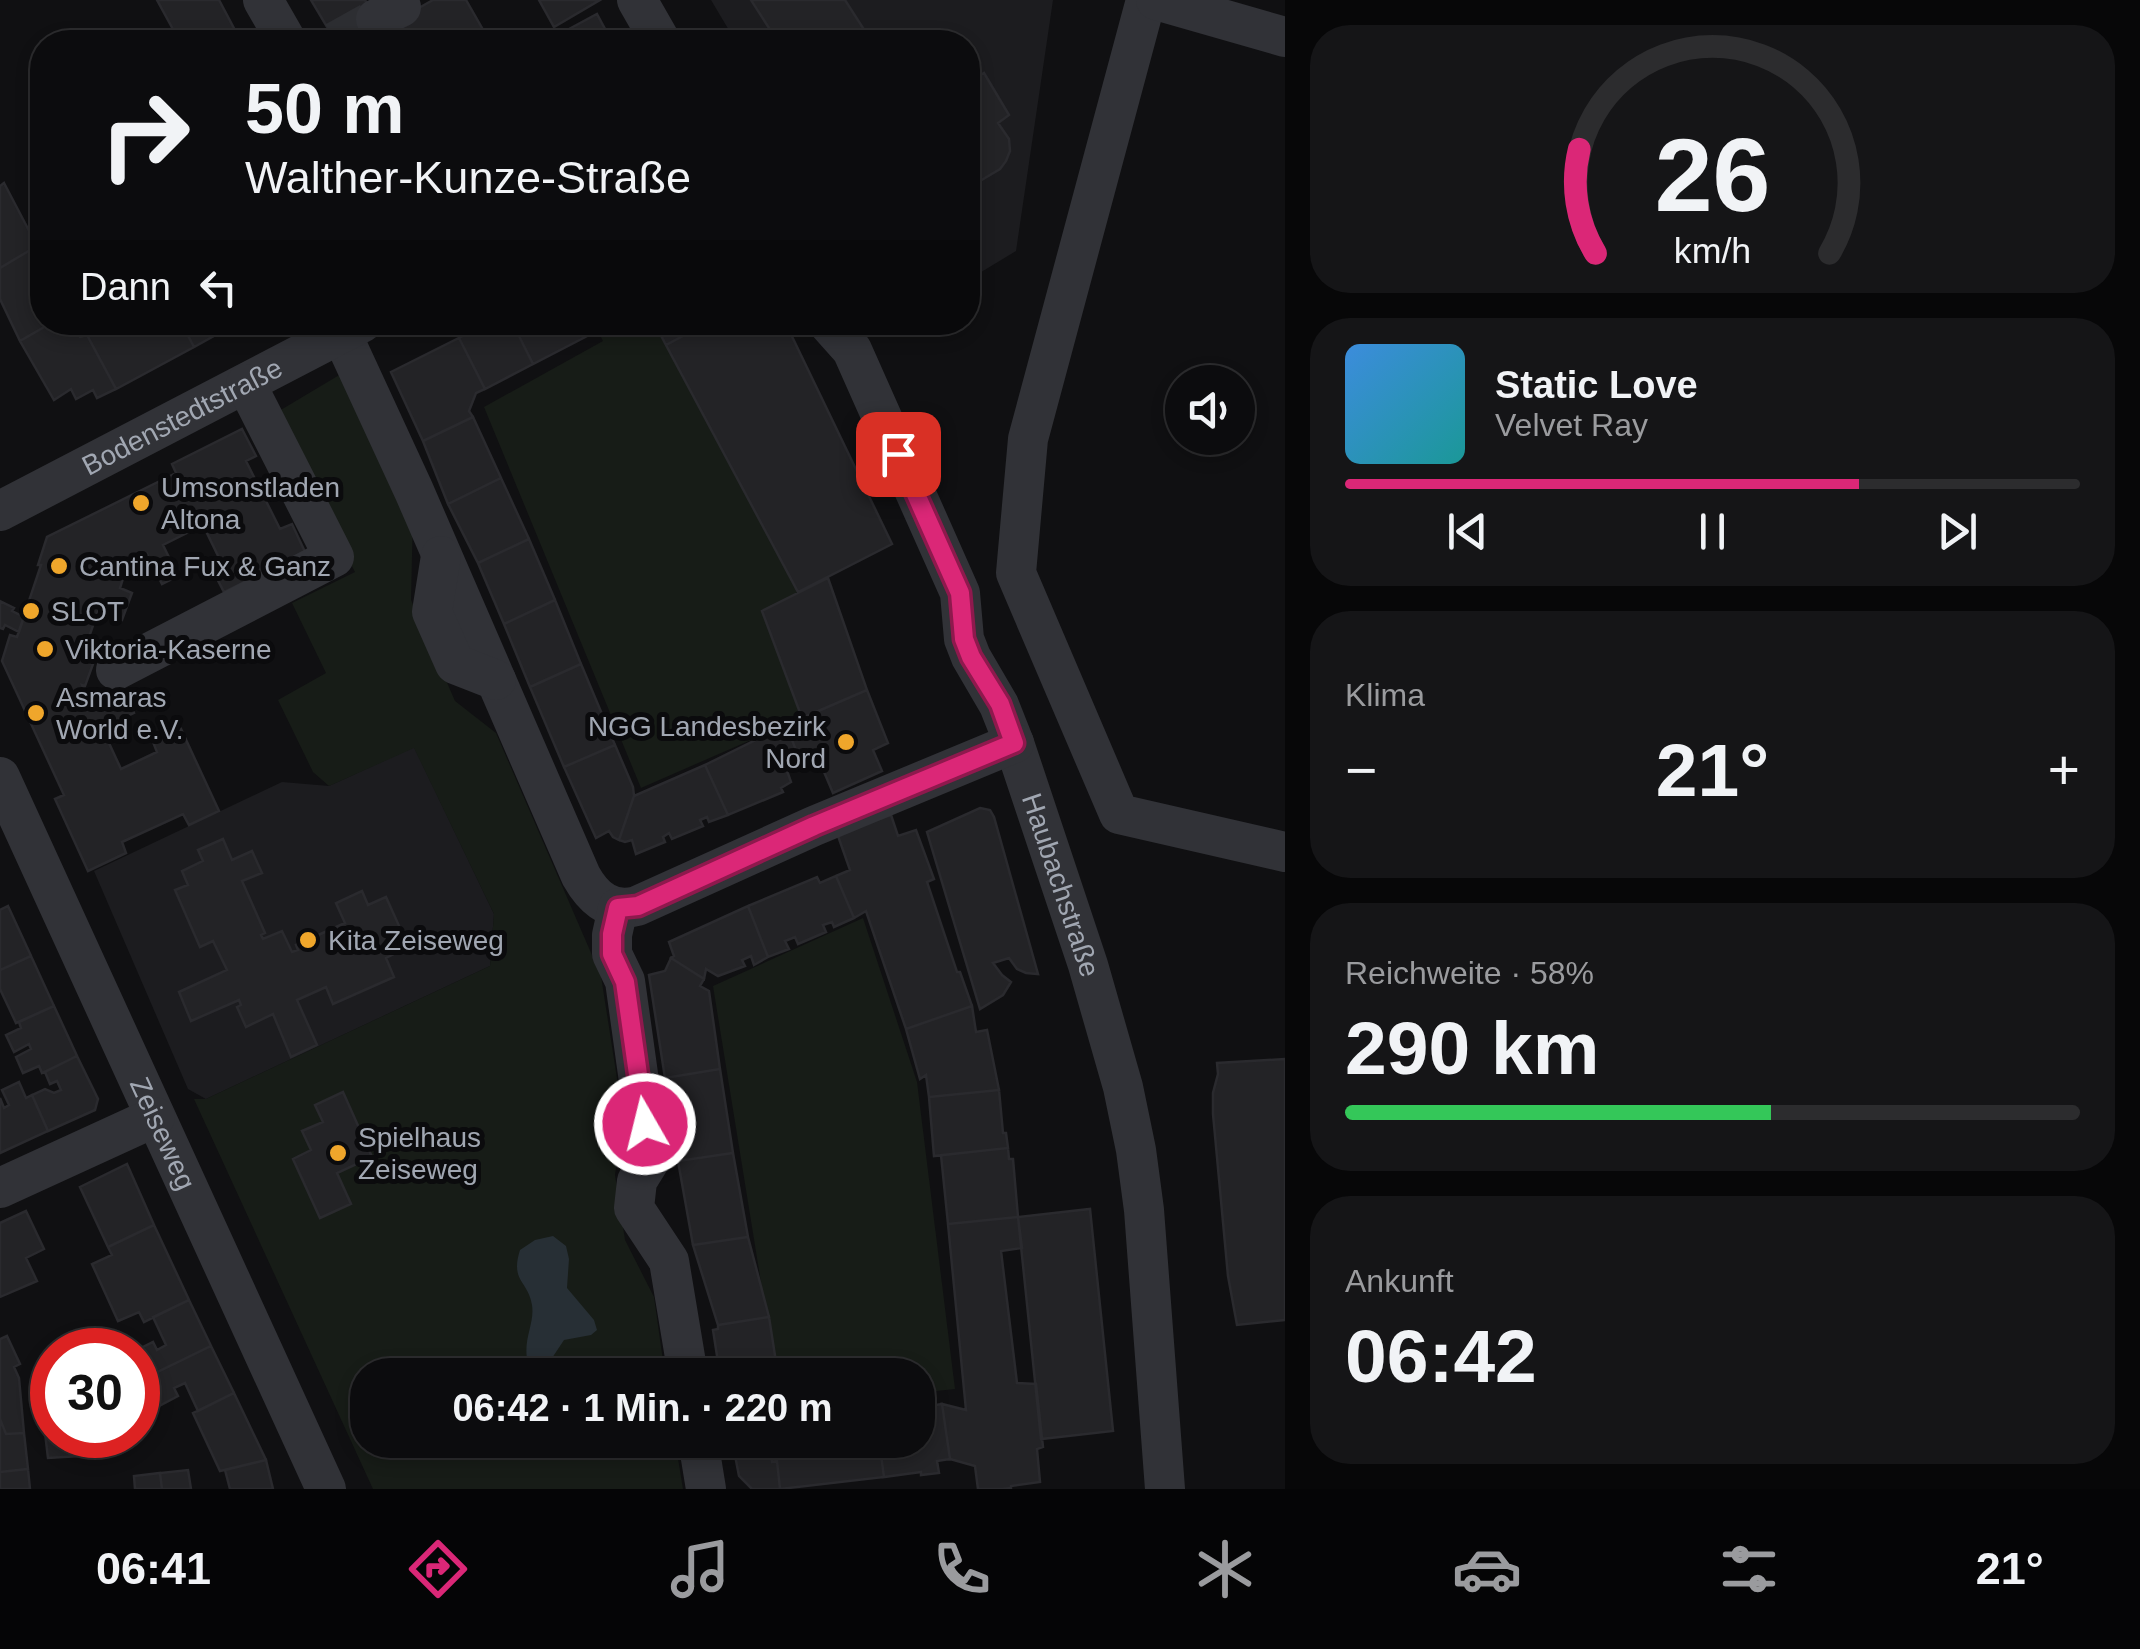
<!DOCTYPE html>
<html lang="de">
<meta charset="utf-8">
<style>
body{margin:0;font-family:Arial,sans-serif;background:#151517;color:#f1f3f6;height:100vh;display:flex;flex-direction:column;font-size:38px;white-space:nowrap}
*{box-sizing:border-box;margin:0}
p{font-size:32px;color:#9a9b9e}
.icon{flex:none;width:55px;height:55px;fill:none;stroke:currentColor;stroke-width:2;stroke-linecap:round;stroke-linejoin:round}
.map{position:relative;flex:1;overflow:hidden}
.sheet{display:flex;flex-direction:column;gap:25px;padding:25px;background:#070708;width:855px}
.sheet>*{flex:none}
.banner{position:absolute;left:30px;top:30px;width:950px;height:305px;border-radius:40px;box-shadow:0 5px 15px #0003,0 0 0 2px #2c2c2e;background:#0c0c0e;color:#f1f3f6;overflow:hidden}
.controls{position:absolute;left:1165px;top:365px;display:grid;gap:20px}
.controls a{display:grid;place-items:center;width:90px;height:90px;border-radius:50%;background:#0c0c0e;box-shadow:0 5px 15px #0003,0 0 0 2px #2c2c2e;font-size:50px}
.speed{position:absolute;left:30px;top:1328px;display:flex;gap:20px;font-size:50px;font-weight:700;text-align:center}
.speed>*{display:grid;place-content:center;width:130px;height:130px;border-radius:50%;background:#0c0c0e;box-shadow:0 5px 15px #0003,0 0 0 2px #2c2c2e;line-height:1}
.speed .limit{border:15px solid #d22;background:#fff;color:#111}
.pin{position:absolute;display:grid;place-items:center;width:85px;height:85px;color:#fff;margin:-42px;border-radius:20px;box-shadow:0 5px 15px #0006}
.me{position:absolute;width:110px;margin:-55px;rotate:352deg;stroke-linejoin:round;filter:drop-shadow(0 0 8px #0008)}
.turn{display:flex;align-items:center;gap:35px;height:210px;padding:0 50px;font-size:45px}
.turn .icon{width:130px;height:130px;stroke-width:2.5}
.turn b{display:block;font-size:70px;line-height:85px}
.then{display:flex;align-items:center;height:95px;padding:0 50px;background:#0003;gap:20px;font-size:38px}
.big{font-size:75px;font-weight:700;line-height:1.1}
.sheet .tile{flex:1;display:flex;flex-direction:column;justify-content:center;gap:15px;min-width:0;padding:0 35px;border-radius:40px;background:#151517}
.sheet .dial{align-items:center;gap:0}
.dial svg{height:260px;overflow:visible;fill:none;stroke:#2c2c2e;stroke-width:7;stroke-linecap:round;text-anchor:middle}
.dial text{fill:#f1f3f6;stroke:none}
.song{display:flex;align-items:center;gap:30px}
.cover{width:120px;height:120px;border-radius:15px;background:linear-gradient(135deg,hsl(210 70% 55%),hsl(180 70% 35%))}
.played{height:10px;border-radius:5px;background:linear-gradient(90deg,#db2777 70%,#2c2c2e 70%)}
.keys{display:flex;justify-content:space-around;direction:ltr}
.heat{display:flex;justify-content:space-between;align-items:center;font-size:55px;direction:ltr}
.charge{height:15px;border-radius:8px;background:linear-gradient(90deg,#34c759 58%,#2c2c2e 0)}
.trip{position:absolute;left:350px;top:1358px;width:585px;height:100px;border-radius:40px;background:#0c0c0e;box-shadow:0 5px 15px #0003,0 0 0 2px #2c2c2e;font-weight:700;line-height:100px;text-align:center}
.tabs{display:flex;height:160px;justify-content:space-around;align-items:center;background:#050506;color:#9a9b9e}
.tabs .icon{width:70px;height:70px}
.tabs .on{color:#db2777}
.tabs b{font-size:45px;color:#f1f3f6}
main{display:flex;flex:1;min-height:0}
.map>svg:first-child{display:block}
.built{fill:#1c1c1f}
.green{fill:#171c17}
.water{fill:#272f35}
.building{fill:#232326;stroke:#2a2a2e;stroke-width:2.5}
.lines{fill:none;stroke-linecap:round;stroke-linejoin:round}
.minor-tunnel{stroke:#2d2e32;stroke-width:40;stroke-dasharray:40 20;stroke-linecap:butt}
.minor{stroke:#313237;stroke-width:40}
.route-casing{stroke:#8e194d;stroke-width:25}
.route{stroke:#db2777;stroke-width:18}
.poi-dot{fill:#efa62b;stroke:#0b0b0d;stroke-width:4}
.labels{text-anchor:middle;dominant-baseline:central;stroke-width:10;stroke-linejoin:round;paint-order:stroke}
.street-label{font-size:28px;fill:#a1a7b2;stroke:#0b0b0d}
.poi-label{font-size:28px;fill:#a1a7b2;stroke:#0b0b0d;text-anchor:start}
</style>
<main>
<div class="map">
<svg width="1285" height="1489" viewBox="0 0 1285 1489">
<rect width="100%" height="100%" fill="#101012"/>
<path class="built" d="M711 0H1053L1016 251 968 280V42H736Z
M414 747 494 914 490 966 206 1099 188 1089 94 871 282 782 329 786Z"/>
<path class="green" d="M594 323H655L798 592 763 611 801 718 641 788 484 407 603 341Z
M346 371 413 513 411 600 455 701 496 733 601 976 623 1117 615 1175 625 1240 654 1297 665 1375H368V1440H675L683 1489H373L194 1099H206L490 966 494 914 414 748 329 786 313 772 278 700 326 673 292 603 355 572 274 414Z
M863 918 917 1082 955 1389 918 1393V1375H776L713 986Z"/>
<path class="water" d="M553 1236 566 1246 569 1259 567 1288 594 1320 597 1330 591 1335 564 1340 550 1361 535 1365 528 1363C522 1340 535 1324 532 1305 528 1280 510 1282 520 1250L535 1240Z"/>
<path class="building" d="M157 0H219L237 34 222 42H180Z
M311 0H365L382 29 359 42H336Z
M433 0H466L486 35 473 42H359Z
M539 0H600L554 27Z
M751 0H845L872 42H778Z
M597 14 612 42H545Z
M984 73 1009 115 998 123 1009 139 1010 151 1006 161 1000 169 968 188V82Z
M4 183 37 246 0 268V186Z
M37 246 42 256V322H53L20 341 0 299V268Z
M53 322H74L80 337 87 335 116 389 97 398 93 390 76 399 71 389 54 400 20 341Z
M111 322H181L194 347 116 389 87 335Z
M181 322H239L194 347Z
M488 322H512L533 364 485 389 459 338Z
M512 322H591L595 332 533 364Z
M654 322H709L666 345Z
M709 322H785L892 544 798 592 666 345Z
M459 338 485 389 476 393 469 411 473 417 423 441 391 372Z
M473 417 501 478 448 504 423 441Z
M242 429 256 456 246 461 280 529 292 524 305 552 224 592 211 567 221 562 203 525 163 545 178 576 162 584 147 554 125 565 127 566 120 588 132 593 122 620 98 611 81 660 93 664 85 686 82 685 92 707 125 692 134 713 102 728 121 769 157 752 153 742 181 729 219 811 189 825 183 814 122 842 126 853 88 871 55 799 64 795 2 661 10 635 17 637 41 565H38L47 537 176 473 172 464Z
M501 478 529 539 478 563 448 504Z
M529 539 555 600 504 624 478 563Z
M828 578 867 690 802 718 762 611Z
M555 600 581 664 530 687 504 624Z
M0 601 14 608 12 611 24 617 19 632 5 625 3 629 0 628Z
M581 664 615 745 564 767 530 687Z
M867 690 888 743 873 750 882 771 833 793 816 753 800 760 786 725Z
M786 725 800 760 786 768 791 782 781 788 783 792 728 815 705 765Z
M615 745 633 787 634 796 619 840 613 837 609 831 596 838 564 767Z
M705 765 728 815 709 822 707 817 700 820 703 826 672 839 669 833 663 837 665 842 636 854 632 840 625 842 619 840 634 796Z
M980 808 990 810 994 817 1038 974 1026 973 1017 969 1009 958 993 963 1002 975 1011 982 1003 995 980 1009 927 832Z
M891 815 898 836 916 830 934 879 927 882 957 972H960L972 1006 906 1029 866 911 854 918 836 876 850 870 837 833Z
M223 839 232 860 252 851 262 873 242 881 265 933 261 935 263 939 282 931 292 952 298 950 296 945 345 923 336 903 362 891 368 905 386 897 400 928 391 932 400 951 386 958 394 977 333 1004 326 987 297 1000 317 1045 291 1057 273 1014 246 1027 237 1007 241 1005 239 1000 191 1021 179 992 227 970 213 941 200 947 175 890 188 885 182 871 203 861 198 850Z
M836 876 854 918 834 927 832 922 823 925 826 932 798 944 795 937 785 941 789 949 768 957 748 906 817 877 820 883Z
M8 906 31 956 0 970V910Z
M748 906 768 957 754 965 751 956 742 960 745 966 718 976 706 969 704 979 671 958 674 956 669 942Z
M31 956 54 1006 16 1023 0 989V970Z
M671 958 704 979 700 986 709 991 720 1069 665 1078 649 975 665 971Z
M54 1006 77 1056 42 1073 39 1066 23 1073 16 1057 31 1049 29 1044 14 1052 6 1035 21 1028 19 1022Z
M972 1006 976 1032 987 1030 999 1090 929 1097 926 1075 920 1079 906 1029Z
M77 1056 98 1099 95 1110 48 1131 32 1095 45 1089 54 1093 61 1090 57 1081 50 1084 45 1072Z
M1285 1059V1320L1237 1325 1228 1276 1213 1114V1093L1218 1074 1217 1063Z
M720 1069 733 1153 678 1161 665 1078Z
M19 1082 26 1098 32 1095 48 1131 0 1153V1098L4 1108 9 1105 2 1090Z
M999 1090 1003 1133H1006L1008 1148 934 1156 929 1097Z
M343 1092 372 1157 337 1173 351 1204 320 1218 293 1159 311 1150 302 1131 323 1122 315 1105Z
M1008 1148 1009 1159H1013L1018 1217 948 1224 941 1155Z
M733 1153 748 1237 693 1245 678 1161Z
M127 1164 154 1225 108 1247 80 1187Z
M1090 1209 1113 1431 1041 1439 1018 1217Z
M26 1211 44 1249 26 1258 37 1281 0 1297V1223Z
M1018 1217 1022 1248 1001 1251 1017 1383 1036 1384 1043 1447 1037 1449 1040 1482 1011 1486V1488L1003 1489H978L975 1466 950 1459 942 1404 966 1410 948 1224Z
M154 1225 189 1300 144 1322 139 1312 118 1321 92 1264 112 1255 108 1247Z
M748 1237 769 1317 718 1325 693 1245Z
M189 1300 211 1346 145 1378 138 1362 137 1350 153 1342 157 1350 166 1345 153 1317Z
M769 1317 778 1375H720L713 1330 718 1329V1325Z
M7 1336 20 1364 14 1367 19 1378 24 1433 6 1434 0 1419V1339Z
M211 1346 234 1393 198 1411 185 1383 174 1388 178 1396 159 1406 145 1378Z
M234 1393 266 1460 220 1471 193 1413Z
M52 1397V1435H125V1444L97 1449V1455L48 1458 41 1399Z
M942 1404 950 1459 937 1461 939 1473 921 1475V1472L884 1477 879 1440H918V1408Z
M0 1419 6 1434 24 1433 28 1469 0 1472Z
M732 1440H770L772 1462 777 1461 780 1489H752L739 1476Z
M770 1440H879L884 1477 780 1489 777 1461 772 1462Z
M266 1460 273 1489H230L225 1470Z
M28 1469 30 1489H0V1472Z
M188 1470 191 1489H162L160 1473Z
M160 1473 162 1489H135L134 1476Z"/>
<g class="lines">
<path class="minor-tunnel" d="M335 42 376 19"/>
<g class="minor">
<path d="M263 0 287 42"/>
<path d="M637 0 661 42"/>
<path d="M1146 0 1028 439 1016 573 1119 814 1285 852"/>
<path d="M1156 0 1285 37"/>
<path d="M376 19 401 7"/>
<path id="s1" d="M827 322 852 350 960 593 964 639 971 657 999 705 1014 743 1088 965 1123 1087 1136 1150 1144 1210 1165 1489"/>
<path d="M342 335 414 491 581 876C594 899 611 913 637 906L814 826 1014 743"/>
<path id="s2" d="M0 511 363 322"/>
<path d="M441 556 432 612 455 664 496 680"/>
<path d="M116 670 334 557 246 384"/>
<path id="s3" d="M0 777 326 1489"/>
<path d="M618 908 612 935V954L625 981 650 1160 637 1181 634 1208 669 1261 688 1375"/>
<path d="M0 1188 155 1117"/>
<path d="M698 1440 706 1489"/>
</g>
</g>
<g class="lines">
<g class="route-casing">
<path id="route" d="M645 1124 625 982 612 954V934L618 908 638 906 814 826 1014 743 1000 704 971 657 964 639 960 593 898 454"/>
</g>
<use href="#route" class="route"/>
</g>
<g class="poi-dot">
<circle cx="141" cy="503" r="10"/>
<circle cx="59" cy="566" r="10"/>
<circle cx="31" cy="611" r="10"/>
<circle cx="45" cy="649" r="10"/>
<circle cx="36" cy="713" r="10"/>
<circle cx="846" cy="742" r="10"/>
<circle cx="308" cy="940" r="10"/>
<circle cx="338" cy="1153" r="10"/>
</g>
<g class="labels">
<g class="street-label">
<text stroke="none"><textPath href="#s2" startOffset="205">Bodenstedtstraße</textPath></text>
<text stroke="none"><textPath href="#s1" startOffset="615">Haubachstraße</textPath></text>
<text stroke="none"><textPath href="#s3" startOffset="392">Zeiseweg</textPath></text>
</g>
<g class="poi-label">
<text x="161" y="487">Umsonstladen<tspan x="161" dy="32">Altona</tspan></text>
<text x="79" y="566">Cantina Fux &amp; Ganz</text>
<text x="51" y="611">SLOT</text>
<text x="65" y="649">Viktoria-Kaserne</text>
<text x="56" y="697">Asmaras<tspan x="56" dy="32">World e.V.</tspan></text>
<text x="826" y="726" text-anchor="end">NGG Landesbezirk<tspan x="826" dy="32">Nord</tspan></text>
<text x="328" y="940">Kita Zeiseweg</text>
<text x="358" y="1137">Spielhaus<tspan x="358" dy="32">Zeiseweg</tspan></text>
</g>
</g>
</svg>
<div class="controls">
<a><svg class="icon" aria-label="sound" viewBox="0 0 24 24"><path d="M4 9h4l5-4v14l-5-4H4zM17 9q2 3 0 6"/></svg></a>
</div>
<div class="speed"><div class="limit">30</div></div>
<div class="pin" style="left:898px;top:454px;background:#d93025"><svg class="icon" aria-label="arrive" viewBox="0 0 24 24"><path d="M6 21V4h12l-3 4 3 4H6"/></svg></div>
<svg class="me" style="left:645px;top:1124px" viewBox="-20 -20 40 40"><circle r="17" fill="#db2777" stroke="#fff" stroke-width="3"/><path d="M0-11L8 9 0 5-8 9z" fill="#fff"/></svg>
<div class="trip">06:42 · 1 Min. · 220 m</div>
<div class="banner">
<div class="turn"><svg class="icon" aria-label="right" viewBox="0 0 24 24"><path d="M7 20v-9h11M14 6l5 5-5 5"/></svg><div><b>50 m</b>Walther-Kunze-Straße</div></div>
<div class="then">Dann<svg class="icon" aria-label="left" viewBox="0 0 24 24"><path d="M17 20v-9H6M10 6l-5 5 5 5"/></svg></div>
</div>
</div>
<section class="sheet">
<div class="tile dial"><svg viewBox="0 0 100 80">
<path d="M14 69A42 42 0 1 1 86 69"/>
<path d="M14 69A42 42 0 0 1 9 37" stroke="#db2777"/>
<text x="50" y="56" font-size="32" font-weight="700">26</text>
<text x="50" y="72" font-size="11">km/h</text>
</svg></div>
<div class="tile">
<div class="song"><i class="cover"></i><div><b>Static Love</b><p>Velvet Ray</p></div></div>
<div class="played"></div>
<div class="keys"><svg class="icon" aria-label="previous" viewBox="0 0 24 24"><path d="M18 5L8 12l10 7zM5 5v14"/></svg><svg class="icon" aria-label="pause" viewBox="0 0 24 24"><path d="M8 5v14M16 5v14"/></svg><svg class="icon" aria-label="next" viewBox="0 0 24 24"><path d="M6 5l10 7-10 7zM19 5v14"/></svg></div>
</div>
<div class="tile"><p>Klima</p>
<div class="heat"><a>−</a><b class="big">21°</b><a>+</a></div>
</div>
<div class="tile"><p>Reichweite · 58%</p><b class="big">290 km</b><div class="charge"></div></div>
<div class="tile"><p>Ankunft</p><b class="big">06:42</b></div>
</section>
</main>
<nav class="tabs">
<b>06:41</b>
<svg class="icon on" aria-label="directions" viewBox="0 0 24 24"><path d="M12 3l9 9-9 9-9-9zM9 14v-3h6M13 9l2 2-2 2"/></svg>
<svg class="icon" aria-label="music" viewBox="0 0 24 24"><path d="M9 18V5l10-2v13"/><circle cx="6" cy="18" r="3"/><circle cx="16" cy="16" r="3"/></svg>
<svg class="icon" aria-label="phone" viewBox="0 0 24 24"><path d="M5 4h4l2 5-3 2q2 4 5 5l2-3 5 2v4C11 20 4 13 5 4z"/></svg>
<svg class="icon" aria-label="climate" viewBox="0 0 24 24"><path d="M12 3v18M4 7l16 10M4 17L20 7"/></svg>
<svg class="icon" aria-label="car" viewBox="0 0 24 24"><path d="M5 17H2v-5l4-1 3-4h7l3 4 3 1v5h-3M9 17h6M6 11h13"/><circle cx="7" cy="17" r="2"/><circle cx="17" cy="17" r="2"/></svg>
<svg class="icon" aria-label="filters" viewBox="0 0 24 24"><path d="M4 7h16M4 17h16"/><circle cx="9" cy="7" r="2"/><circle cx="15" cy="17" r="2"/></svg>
<b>21°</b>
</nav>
